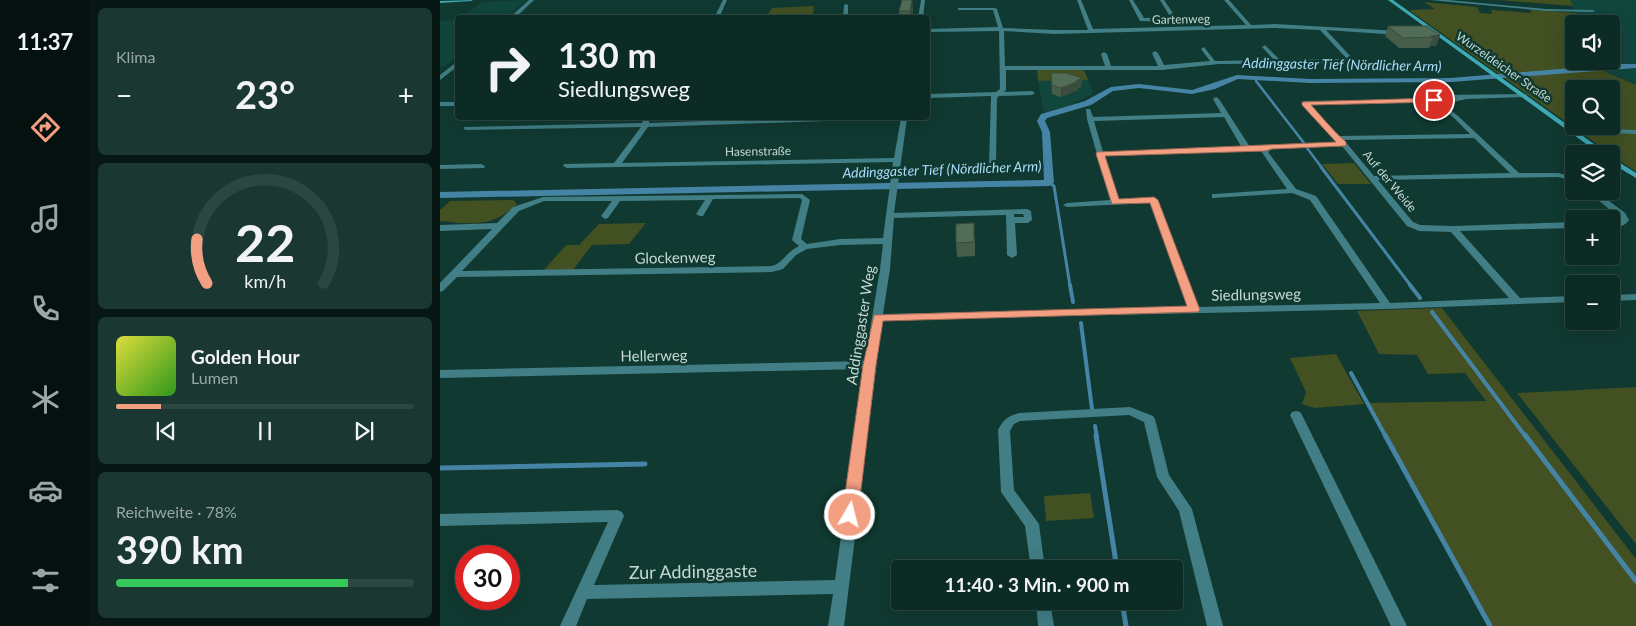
<!DOCTYPE html>
<html lang="de">
<meta charset="utf-8">
<style>
body{margin:0;font-family:Lato,sans-serif;background:#1a3732;color:#f1f3f6;height:100vh;display:flex;flex-direction:column;font-size:19px;white-space:nowrap}
*{box-sizing:border-box;margin:0}
p{font-size:16px;color:#9aa7a7}
.icon{flex:none;width:28px;height:28px;fill:none;stroke:currentColor;stroke-width:2;stroke-linecap:round;stroke-linejoin:round}
.map{position:relative;flex:1;overflow:hidden}
.drawer{display:flex;flex-direction:column;gap:8px;padding:8px;background:#071814;width:350px}
.drawer>*{flex:none}
.hud{position:absolute;left:15px;top:15px;width:475px;height:105px;border-radius:5px;box-shadow:0 5px 20px #0002,0 0 0 1px #2c4742;background:#0c2b25;color:#f1f3f6;overflow:hidden}
.buttons{position:absolute;left:1125px;top:15px;display:grid;gap:10px}
.buttons a{display:grid;place-items:center;width:55px;height:55px;border-radius:5px;background:#0c2b25;box-shadow:0 5px 20px #0002,0 0 0 1px #2c4742;font-size:25px}
.speed{position:absolute;left:15px;top:545px;display:flex;gap:10px;font-size:25px;font-weight:700;text-align:center}
.speed>*{display:grid;place-content:center;width:65px;height:65px;border-radius:50%;background:#0c2b25;box-shadow:0 5px 20px #0002,0 0 0 1px #2c4742;line-height:1}
.speed .limit{border:8px solid #d22;background:#fff;color:#111}
.pin{position:absolute;display:grid;place-items:center;width:42px;height:42px;color:#fff;margin:-21px;border:2px solid #fff;border-radius:50%;box-shadow:0 1px 5px #0007}
.me{position:absolute;width:55px;margin:-28px;rotate:8deg;stroke-linejoin:round;filter:drop-shadow(0 0 4px #0008)}
.turn{display:flex;align-items:center;gap:18px;height:105px;padding:0 20px;font-size:22px}
.turn .icon{width:65px;height:65px;stroke-width:2.5}
.turn b{display:block;font-size:35px;line-height:42px}
.big{font-size:38px;font-weight:700;line-height:1.1}
.drawer .widget{flex:1;display:flex;flex-direction:column;justify-content:center;gap:8px;min-width:0;padding:0 18px;border-radius:8px;background:#1a3732}
.drawer .dial{align-items:center;gap:0}
.dial svg{height:130px;overflow:visible;fill:none;stroke:#2c4742;stroke-width:7;stroke-linecap:round;text-anchor:middle}
.dial text{fill:#f1f3f6;stroke:none}
.song{display:flex;align-items:center;gap:15px}
.cover{width:60px;height:60px;border-radius:8px;background:linear-gradient(135deg,hsl(60 70% 55%),hsl(110 70% 35%))}
.played{height:5px;border-radius:2px;background:linear-gradient(90deg,#f39f82 15%,#2c4742 15%)}
.keys{display:flex;justify-content:space-around;direction:ltr}
.heat{display:flex;justify-content:space-between;align-items:center;font-size:28px;direction:ltr}
.charge{height:8px;border-radius:4px;background:linear-gradient(90deg,#34c759 78%,#2c4742 0)}
.trip{position:absolute;left:451px;top:560px;width:292px;height:50px;border-radius:5px;background:#0c2b25;box-shadow:0 5px 20px #0002,0 0 0 1px #2c4742;font-weight:700;line-height:50px;text-align:center}
main{display:flex;flex:1;min-height:0}
.menu{display:flex;flex-direction:column;width:90px;justify-content:space-around;align-items:center;background:#05110f;color:#9aa7a7}
.menu .icon{width:35px;height:35px}
.menu .active{color:#f39f82}
.menu b{font-size:22px;color:#f1f3f6}
.map>svg:first-child{display:block}
.built{fill:#11463d}
.green{fill:#425022;fill-rule:evenodd}
.lines{fill:none;stroke-linecap:round;stroke-linejoin:round}
.stream-far3{stroke:#4684a5;stroke-width:2.5}
.stream-far2{stroke:#4684a5;stroke-width:3}
.stream-far1{stroke:#4684a5;stroke-width:4}
.stream{stroke:#4684a5;stroke-width:5}
.canal{fill:#4684a5;fill-rule:evenodd}
.street{fill:#417e85;fill-rule:evenodd}
.secondary{fill:#3ea8b5;fill-rule:evenodd}
.wall{fill:#465d4b}
.shaded-wall{fill:#394c3d}
.building{fill:#516c57;stroke:#394c3d}
.route{fill:#f39f82;stroke:#9e6754}
.labels{text-anchor:middle;dominant-baseline:central;stroke-width:5;stroke-linejoin:round;paint-order:stroke}
.far-street-label{font-size:12px;fill:#c4d9d4;stroke:#103931}
.far-water-label{font-size:14px;font-style:italic;fill:#a9dcfa;stroke:#103931}
.street-label{font-size:15px;fill:#c4d9d4;stroke:#103931}
.near-street-label{font-size:18px;fill:#c4d9d4;stroke:#103931}
</style>
<main>
<nav class="menu">
<b>11:37</b>
<svg class="icon active" aria-label="directions" viewBox="0 0 24 24"><path d="M12 3l9 9-9 9-9-9zM9 14v-3h6M13 9l2 2-2 2"/></svg>
<svg class="icon" aria-label="music" viewBox="0 0 24 24"><path d="M9 18V5l10-2v13"/><circle cx="6" cy="18" r="3"/><circle cx="16" cy="16" r="3"/></svg>
<svg class="icon" aria-label="phone" viewBox="0 0 24 24"><path d="M5 4h4l2 5-3 2q2 4 5 5l2-3 5 2v4C11 20 4 13 5 4z"/></svg>
<svg class="icon" aria-label="climate" viewBox="0 0 24 24"><path d="M12 3v18M4 7l16 10M4 17L20 7"/></svg>
<svg class="icon" aria-label="car" viewBox="0 0 24 24"><path d="M5 17H2v-5l4-1 3-4h7l3 4 3 1v5h-3M9 17h6M6 11h13"/><circle cx="7" cy="17" r="2"/><circle cx="17" cy="17" r="2"/></svg>
<svg class="icon" aria-label="filters" viewBox="0 0 24 24"><path d="M4 7h16M4 17h16"/><circle cx="9" cy="7" r="2"/><circle cx="15" cy="17" r="2"/></svg>
</nav>
<section class="drawer">
<div class="widget"><p>Klima</p>
<div class="heat"><a>−</a><b class="big">23°</b><a>+</a></div>
</div>
<div class="widget dial"><svg viewBox="0 0 100 80">
<path d="M14 69A42 42 0 1 1 86 69"/>
<path d="M14 69A42 42 0 0 1 8 42" stroke="#f39f82"/>
<text x="50" y="56" font-size="32" font-weight="700">22</text>
<text x="50" y="72" font-size="11">km/h</text>
</svg></div>
<div class="widget">
<div class="song"><i class="cover"></i><div><b>Golden Hour</b><p>Lumen</p></div></div>
<div class="played"></div>
<div class="keys"><svg class="icon" aria-label="previous" viewBox="0 0 24 24"><path d="M18 5L8 12l10 7zM5 5v14"/></svg><svg class="icon" aria-label="pause" viewBox="0 0 24 24"><path d="M8 5v14M16 5v14"/></svg><svg class="icon" aria-label="next" viewBox="0 0 24 24"><path d="M6 5l10 7-10 7zM19 5v14"/></svg></div>
</div>
<div class="widget"><p>Reichweite · 78%</p><b class="big">390 km</b><div class="charge"></div></div>
</section>
<div class="map">
<svg width="1196" height="626" viewBox="0 0 1196 626">
<rect width="100%" height="100%" fill="#103931"/>
<path class="built" d="M86 0 67 17H20L43 2Z
M1130 0H1196V85L1167 72 1157 61H1171V24H1141Z
M17 20V56L6 66H0V21Z
M648 80 653 92 651 95 628 106 604 112 598 81Z"/>
<path class="green" d="M1058 0H1130L1133 6Z
M984 2 1037 7 1040 13 1052 14 1051 10 1092 13 1090 10 1136 13 1140 24H1134V61H1156L1166 72 1196 85V172L969 10 995 9ZM1134 89H1171V126H1134Z
M374 6 373 17H326L332 8Z
M597 70H644L648 80 598 81Z
M914 163 931 184H898L882 164Z
M73 200 77 204C56 222 48 224 20 223 13 223 7 221 0 221V210L10 201Z
M206 223 189 244 152 245 133 270H104L126 245H139L159 224Z
M1002 308 1196 559V626H1050L927 403 1046 401 1025 373 988 374 977 355 939 354 917 311Z
M896 354 924 404 875 408 862 404 866 392 850 358Z
M1196 387V544L1077 393Z
M650 493 654 518 606 521 604 496Z"/>
<g class="lines">
<path class="stream-far3" d="M816 81 864 143
M867 148 882 168"/>
<path class="stream-far2" d="M881 167 971 286
M609 183 614 186 630 286"/>
<path class="stream-far1" d="M630 285 633 302
M970 285 980 298
M992 312 1086 437
M641 323 652 409
M911 373 946 437
M655 426 657 437"/>
<path class="stream" d="M656 435 677 569
M945 435 1050 626
M1085 435 1196 581
M0 468 205 464
M682 601 686 626"/>
<path class="canal" d="M1179 64H1196V68L1011 82 870 83 798 79 775 89 752 94 699 88 673 91 651 105 607 118 605 121 610 132 614 183 609 186 0 198V192L604 180 602 132 597 121 601 114 645 101 671 87 699 84 752 90 797 75 870 79 1011 78Z"/>
<path class="street" d="M89 0H94L75 18H69Z
M283 0H287L279 18H274Z
M481 0H485L483 18H478Z
M637 0H641L653 29 806 25 784 0H789L811 25 835 24 959 31 962 33 959 35 886 30 914 60V62L912 63 779 64 722 70H566V90L564 92 592 91 595 93 592 95 559 96 557 98 556 162 552 164H549L551 96 488 98V94L556 92 560 89 559 31 488 32V29L558 27 553 10H519L517 9 519 8H555L557 9 563 28 615 30H648ZM835 28 880 30 907 59 840 60 825 45 822 47 834 60 775 61 764 47 761 49 770 61 724 65 718 53 715 51 712 53 718 66H671L667 54 664 52 661 54 665 66H565L564 31 615 34Z
M689 0H693L704 18H731L720 0H724L737 19 733 22 700 21Z
M990 0H1008L1106 9 1153 10 1155 11 1153 12 1106 11Z
M406 4 408 5V18H403L404 5Z
M18 61V66L0 80V75Z
M1085 94 1087 95V97L1026 99 1014 102H1001L1018 116 1079 173H1118L1134 177V181L1118 177 938 180 973 222 980 225 1013 226 1134 222V228L1020 231 1080 298 1134 296V302L947 309 442 320 404 626H388L393 594 147 599 136 626H120L168 522 0 526V514L177 510 182 512 184 516 154 585 395 580 424 369 0 378V370L425 361 440 269 443 244 400 245 367 249 356 255 343 269 332 272 17 277 3 291 0 292V283L52 229 0 231V225L57 223 73 207 103 197 362 194 370 200 361 239 367 244 400 239 443 238 453 162 127 168 123 166 124 164 174 163 201 127 26 130 24 129V127L202 123 204 118H210L209 123 357 118H417L414 120 208 127 182 163 454 158 461 118H467L454 213 587 209 591 211 592 220 588 223H575L577 255 572 258 567 255 566 215 454 218 450 269 443 314 748 307 710 203 627 207 623 205 627 203 670 200 647 119 646 109H650L653 117 781 113 773 99 776 97 779 99 810 147 832 145 898 142 889 134 863 104V102L865 101 992 99 1003 95ZM993 102 1014 118 1030 134 899 136 870 105ZM784 117 802 148 663 152 654 121ZM1034 138 1070 173 934 176 904 140ZM902 146 967 226 979 231 1011 232 1069 298 950 303 876 196 856 189 828 152 832 149ZM821 151 847 189 775 194H772V198L852 193 870 200 940 303 758 307 717 200 713 198 678 199 665 156ZM360 198 362 200 352 240 359 246C346 252 342 264 332 266L22 271 79 211 104 201H172L161 216 165 219 168 218 180 201 265 200 256 214 260 216H263L273 199ZM574 214H583L584 217H574Z
M0 102H18V106H0Z
M1132 128 1196 130V134L1130 131 1129 130Z
M41 164 45 166 44 168 0 169V165Z
M1147 191H1156L1185 213 1189 220C1184 227 1179 227 1171 227V221H1178L1180 219 1179 217Z
M1196 294V300L1171 301V295Z
M690 407 713 416 715 419 729 475 752 509 783 626H767L739 511 717 477 704 422 689 415 580 421 574 424 570 431 574 490 599 524 605 569H591L585 526 561 492 558 430C563 420 568 416 579 413Z
M856 411 860 412 862 415 967 626H951L850 415 852 412Z
M596 601H610L614 626H598Z"/>
<path class="secondary" d="M33 0 31 1 0 3V1Z
M948 0H953L1168 154H1160Z
M1171 157 1196 173V178L1171 163Z"/>
</g>
<path class="wall" d="M473 8 472 18H459V11Z
M948 26 1000 35 996 46H990L989 48H959L945 36Z
M611 73 642 78 641 87 638 88V90L621 97 612 94Z
M535 238V256L517 257 516 243Z"/>
<path class="shaded-wall" d="M472 0 473 8 472 18H471L470 11Z
M1000 35 996 46H990L993 37 991 36Z
M642 78 641 87 638 88V90L621 97V88Z"/>
<path class="building" d="M462 0H472L470 11H459Z
M948 26H987L1000 35 991 36 993 37 963 38Z
M611 73H626L642 78 636 81H639L621 88 612 85Z
M534 223V242L516 243V224Z"/>
<path class="route" d="M994 98 998 100 997 102 871 105C883 118 893 131 906 142V146H904L832 149 825 151 665 156 679 199 714 197 718 200 760 310 758 312 443 321 436 365 418 515 415 520 410 522 404 520 402 515 423 365 434 315 747 306 710 203 672 204 656 154 657 152 896 142 862 105V102Z"/>
<g class="labels">
<g class="far-street-label">
<text transform="translate(741 19) rotate(-1)">Gartenweg</text>
<text transform="translate(1064 67) rotate(35)">Wurzeldeicher Straße</text>
<text transform="translate(318 151) rotate(-1)">Hasenstraße</text>
<text transform="translate(950 181) rotate(50)">Auf der Weide</text>
</g>
<g class="far-water-label">
<text transform="translate(902 64) rotate(1)">Addinggaster Tief (Nördlicher Arm)</text>
<text transform="translate(502 169) rotate(-2)">Addinggaster Tief (Nördlicher Arm)</text>
</g>
<g class="street-label">
<text transform="translate(235 257) rotate(-1)">Glockenweg</text>
<text transform="translate(816 294) rotate(-1)">Siedlungsweg</text>
<text transform="translate(420 325) rotate(-81)">Addinggaster Weg</text>
<text transform="translate(214 355) rotate(-1)">Hellerweg</text>
</g>
<g class="near-street-label">
<text transform="translate(253 571) rotate(-1)">Zur Addinggaste</text>
</g>
</g>
</svg>
<div class="buttons">
<a><svg class="icon" aria-label="sound" viewBox="0 0 24 24"><path d="M4 9h4l5-4v14l-5-4H4zM17 9q2 3 0 6"/></svg></a>
<a><svg class="icon" aria-label="search" viewBox="0 0 24 24"><circle cx="10" cy="10" r="6"/><path d="M15 15l6 6"/></svg></a>
<a><svg class="icon" aria-label="layers" viewBox="0 0 24 24"><path d="M12 4l9 5-9 5-9-5zM3 14l9 5 9-5"/></svg></a>
<a>+</a>
<a>−</a>
</div>
<div class="speed"><div class="limit">30</div></div>
<div class="pin" style="left:994px;top:100px;background:#d93025"><svg class="icon" aria-label="arrive" viewBox="0 0 24 24"><path d="M6 21V4h12l-3 4 3 4H6"/></svg></div>
<svg class="me" style="left:410px;top:515px" viewBox="-20 -20 40 40"><circle r="17" fill="#f39f82" stroke="#fff" stroke-width="3"/><path d="M0-11L8 9 0 5-8 9z" fill="#fff"/></svg>
<div class="trip">11:40 · 3 Min. · 900 m</div>
<div class="hud">
<div class="turn"><svg class="icon" aria-label="right" viewBox="0 0 24 24"><path d="M7 20v-9h11M14 6l5 5-5 5"/></svg><div><b>130 m</b>Siedlungsweg</div></div>
</div>
</div>
</main>
